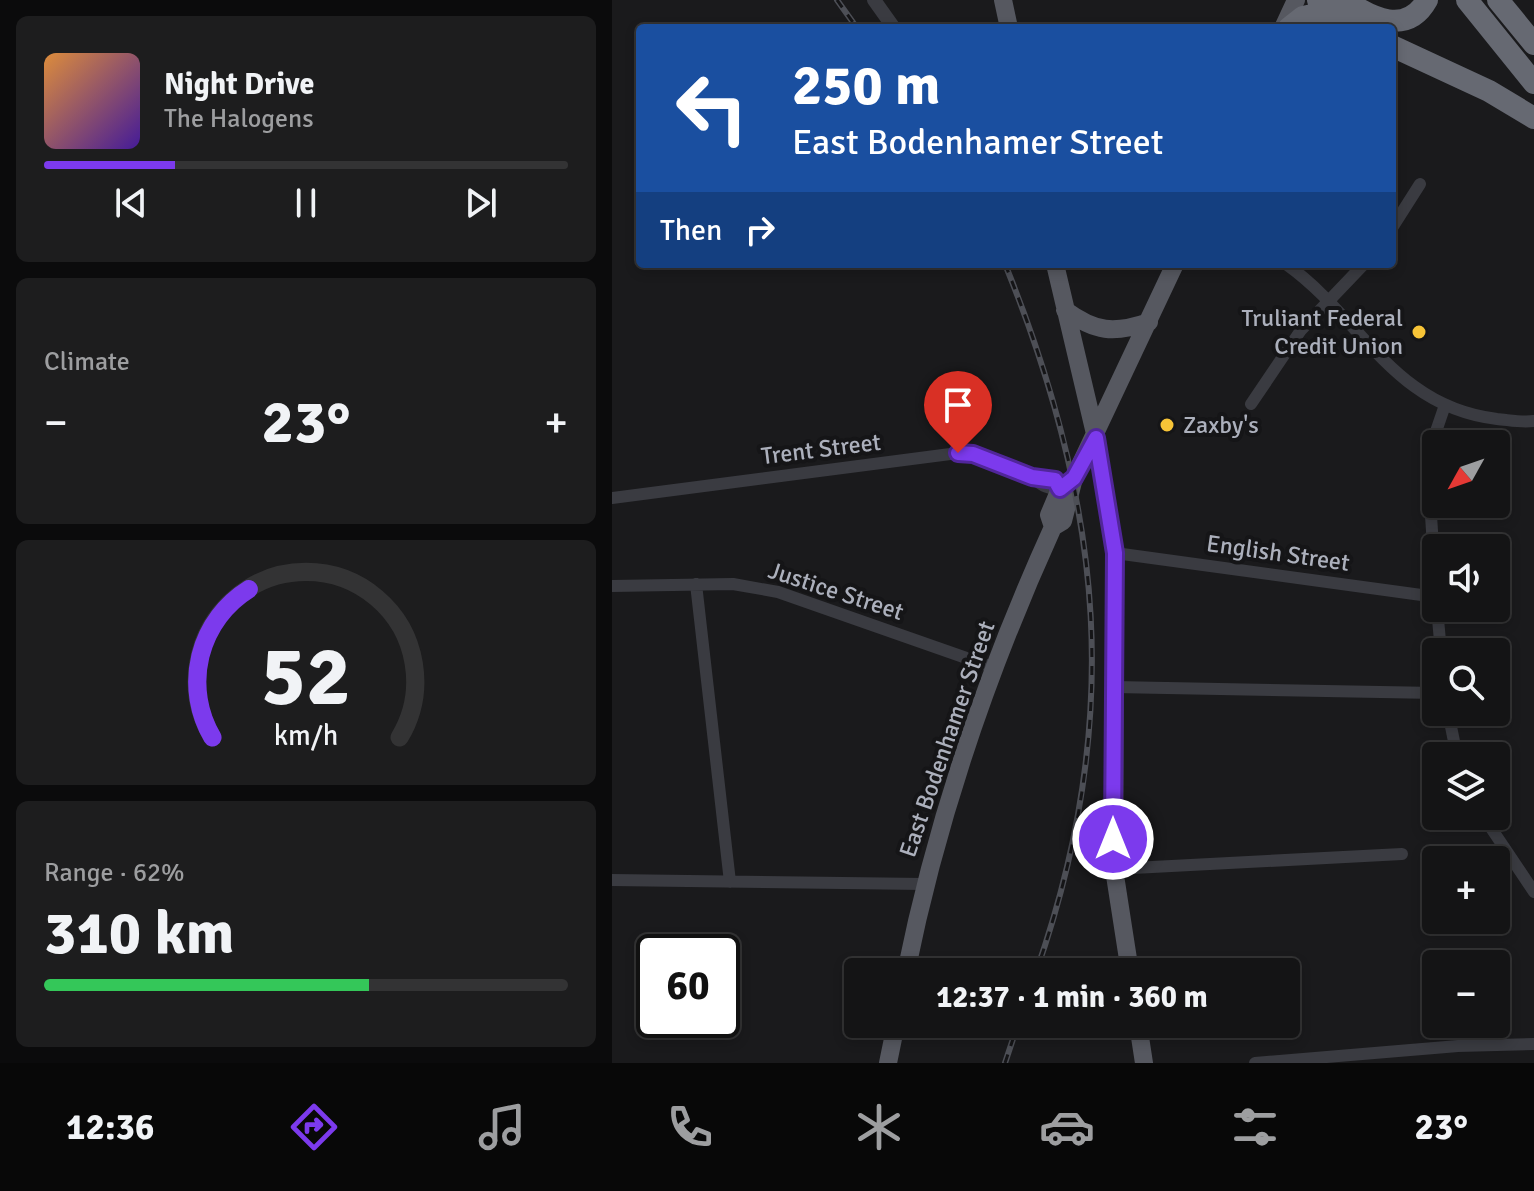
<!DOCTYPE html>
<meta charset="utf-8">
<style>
body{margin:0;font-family:Signika,sans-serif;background:#1d1d1e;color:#f1f3f6;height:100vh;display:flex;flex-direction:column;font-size:30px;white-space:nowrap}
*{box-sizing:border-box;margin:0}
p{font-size:26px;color:#9d9ea0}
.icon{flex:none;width:44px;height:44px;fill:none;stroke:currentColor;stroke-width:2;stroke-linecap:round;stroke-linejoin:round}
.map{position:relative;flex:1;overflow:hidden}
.drawer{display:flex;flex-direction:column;gap:16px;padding:16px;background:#0b0b0c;width:612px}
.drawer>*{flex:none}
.top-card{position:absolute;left:24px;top:24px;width:760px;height:244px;border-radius:8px;box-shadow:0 4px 12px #0003,0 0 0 2px #333334;background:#1a4fa0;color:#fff;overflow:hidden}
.needle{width:52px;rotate:230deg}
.tools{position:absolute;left:810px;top:430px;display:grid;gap:16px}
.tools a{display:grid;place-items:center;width:88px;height:88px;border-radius:8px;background:#141415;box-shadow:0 4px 12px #0003,0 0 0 2px #333334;font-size:40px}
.speed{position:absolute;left:24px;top:934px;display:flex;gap:16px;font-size:40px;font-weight:700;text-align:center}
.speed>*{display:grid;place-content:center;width:104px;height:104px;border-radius:50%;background:#141415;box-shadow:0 4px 12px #0003,0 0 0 2px #333334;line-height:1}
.speed .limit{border:4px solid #111;border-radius:12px;background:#fff;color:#111}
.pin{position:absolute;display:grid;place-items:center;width:68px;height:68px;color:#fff;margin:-82px -34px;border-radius:50% 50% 50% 0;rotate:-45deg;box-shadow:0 0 8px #0007}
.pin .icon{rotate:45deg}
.me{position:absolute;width:88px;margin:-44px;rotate:0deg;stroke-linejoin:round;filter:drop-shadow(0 0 6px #0008)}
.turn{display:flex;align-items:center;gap:28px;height:168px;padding:0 24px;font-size:36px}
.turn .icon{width:104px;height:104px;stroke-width:2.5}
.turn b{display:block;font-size:56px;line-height:68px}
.then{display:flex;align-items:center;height:76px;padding:0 24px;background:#0003;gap:16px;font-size:30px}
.big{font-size:60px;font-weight:700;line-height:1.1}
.drawer .tile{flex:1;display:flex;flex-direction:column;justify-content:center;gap:12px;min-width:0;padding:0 28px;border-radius:12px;background:#1d1d1e}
.drawer .dial{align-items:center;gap:0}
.dial svg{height:208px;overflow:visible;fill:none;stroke:#333334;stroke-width:7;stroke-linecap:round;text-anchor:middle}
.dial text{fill:#f1f3f6;stroke:none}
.song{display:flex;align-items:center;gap:24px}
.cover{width:96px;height:96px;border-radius:12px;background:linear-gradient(135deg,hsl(30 70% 55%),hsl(260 70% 35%))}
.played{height:8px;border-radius:4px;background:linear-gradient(90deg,#7c3aed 25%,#333334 25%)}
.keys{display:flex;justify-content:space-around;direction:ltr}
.heat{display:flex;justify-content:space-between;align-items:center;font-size:44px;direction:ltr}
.charge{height:12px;border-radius:6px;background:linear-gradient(90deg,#34c759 62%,#333334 0)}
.trip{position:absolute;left:232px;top:958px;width:456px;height:80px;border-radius:8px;background:#141415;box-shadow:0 4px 12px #0003,0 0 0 2px #333334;font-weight:700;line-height:80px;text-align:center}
.tabs{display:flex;height:128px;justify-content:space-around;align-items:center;background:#080808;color:#9d9ea0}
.tabs .icon{width:56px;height:56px}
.tabs .active{color:#7c3aed}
.tabs b{font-size:36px;color:#f1f3f6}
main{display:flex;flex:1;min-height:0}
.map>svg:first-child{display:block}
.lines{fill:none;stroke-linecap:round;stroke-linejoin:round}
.minor{stroke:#3a3b41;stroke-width:12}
.tertiary{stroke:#3a3b41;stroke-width:14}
.primary{stroke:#565860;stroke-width:18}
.motorway{stroke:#666972;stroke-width:22}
.rail-casing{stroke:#4d4f56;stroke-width:6}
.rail{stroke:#151517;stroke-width:3;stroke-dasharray:9;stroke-linecap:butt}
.route-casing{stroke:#51269a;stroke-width:20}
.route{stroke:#7c3aed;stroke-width:14}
.poi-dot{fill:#f7c437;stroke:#151517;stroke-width:3}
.labels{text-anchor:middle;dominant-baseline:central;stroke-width:8;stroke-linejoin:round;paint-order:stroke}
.poi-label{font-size:24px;fill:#acb0bc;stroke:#151517;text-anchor:end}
.street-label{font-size:24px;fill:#acb0bc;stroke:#151517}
</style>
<main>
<section class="drawer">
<div class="tile">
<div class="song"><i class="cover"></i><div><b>Night Drive</b><p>The Halogens</p></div></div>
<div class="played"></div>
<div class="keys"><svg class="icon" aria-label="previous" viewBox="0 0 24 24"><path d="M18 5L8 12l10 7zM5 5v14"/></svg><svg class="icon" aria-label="pause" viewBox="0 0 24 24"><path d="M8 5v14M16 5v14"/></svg><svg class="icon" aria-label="next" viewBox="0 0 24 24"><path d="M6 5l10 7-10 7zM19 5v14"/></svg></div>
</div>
<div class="tile"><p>Climate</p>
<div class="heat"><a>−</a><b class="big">23°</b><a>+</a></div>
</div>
<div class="tile dial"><svg viewBox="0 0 100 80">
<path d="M14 69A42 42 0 1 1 86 69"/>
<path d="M14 69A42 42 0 0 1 28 12" stroke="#7c3aed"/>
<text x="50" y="56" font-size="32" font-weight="700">52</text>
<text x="50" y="72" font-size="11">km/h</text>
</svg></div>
<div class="tile"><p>Range · 62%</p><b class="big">310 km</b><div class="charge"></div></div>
</section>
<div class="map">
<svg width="922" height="1063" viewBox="0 0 922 1063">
<rect width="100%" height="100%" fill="#1a1a1c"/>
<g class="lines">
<path class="minor" d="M780 228 808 184
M674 264C750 318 781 407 885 419 897 420 910 423 922 421
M639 404 689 330 752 264
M0 498 346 453C367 454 402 464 419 477 429 484 435 490 448 489
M503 553 824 597
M84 584 118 882
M0 586 121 584 166 592 380 667
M824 594 816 468 818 449 832 408
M825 608 829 652
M502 687 824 693
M836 712 845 756
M871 816 922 892
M502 869 790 854
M0 880 312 884
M643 1063 846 1046 922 1044"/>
<path class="tertiary" d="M262 0 282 28"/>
<path class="primary" d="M391 0 397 28
M671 28 684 0
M443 264 484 438 503 553 502 869 518 972
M453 310C483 332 502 334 537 322
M441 527 437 515 448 489 462 478
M294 972C325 818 376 670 441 527L451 521 462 478 563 264
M526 1024 532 1063
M276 1063 284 1024"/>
<path class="motorway" d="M706 0 745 28
M733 0C759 18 795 36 815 0
M855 0 922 83
M886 0 922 44
M677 28 691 17 719 11
M780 46 877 91 922 118"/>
<g class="rail-casing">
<path id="rail" d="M225 0 245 28
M393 264C492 507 512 722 424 972
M393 1063 406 1024"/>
</g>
<use href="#rail" class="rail"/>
</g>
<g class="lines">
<g class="route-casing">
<path id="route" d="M346 453 361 454 420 477 443 480 448 489 462 478 484 438 503 553 501 839"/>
</g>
<use href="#route" class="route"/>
</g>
<g class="poi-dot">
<circle cx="807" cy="332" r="8"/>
<circle cx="555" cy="425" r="8"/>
</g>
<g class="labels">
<g class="poi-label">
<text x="791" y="318">Truliant Federal<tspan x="791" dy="28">Credit Union</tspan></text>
<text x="571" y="425" text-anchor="start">Zaxby's</text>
</g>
<g class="street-label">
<text transform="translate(209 449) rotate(-7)">Trent Street</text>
<text transform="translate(666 553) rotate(8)">English Street</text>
<text transform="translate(224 591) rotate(18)">Justice Street</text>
<text transform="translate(335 739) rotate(-71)">East Bodenhamer Street</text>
</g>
</g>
</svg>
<div class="tools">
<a><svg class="needle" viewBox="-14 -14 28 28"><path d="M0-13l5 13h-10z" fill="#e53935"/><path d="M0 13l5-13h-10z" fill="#9d9ea0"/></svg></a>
<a><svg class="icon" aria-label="sound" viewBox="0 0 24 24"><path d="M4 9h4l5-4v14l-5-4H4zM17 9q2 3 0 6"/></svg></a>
<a><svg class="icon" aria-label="search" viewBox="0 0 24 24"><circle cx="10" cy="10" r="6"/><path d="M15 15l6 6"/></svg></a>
<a><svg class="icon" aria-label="layers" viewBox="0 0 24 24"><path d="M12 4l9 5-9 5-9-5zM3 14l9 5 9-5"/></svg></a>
<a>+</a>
<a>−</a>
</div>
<div class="speed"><div class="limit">60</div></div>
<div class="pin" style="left:346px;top:453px;background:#d93025"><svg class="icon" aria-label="arrive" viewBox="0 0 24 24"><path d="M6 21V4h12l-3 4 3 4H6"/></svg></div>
<svg class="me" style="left:501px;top:839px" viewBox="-20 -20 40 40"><circle r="17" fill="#7c3aed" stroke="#fff" stroke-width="3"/><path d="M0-11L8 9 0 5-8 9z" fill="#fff"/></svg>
<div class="trip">12:37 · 1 min · 360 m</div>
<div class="top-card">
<div class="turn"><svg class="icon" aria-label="left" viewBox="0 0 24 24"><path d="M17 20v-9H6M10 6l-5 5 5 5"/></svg><div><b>250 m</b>East Bodenhamer Street</div></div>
<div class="then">Then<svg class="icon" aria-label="right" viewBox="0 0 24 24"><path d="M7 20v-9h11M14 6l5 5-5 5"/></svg></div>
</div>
</div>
</main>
<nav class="tabs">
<b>12:36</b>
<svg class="icon active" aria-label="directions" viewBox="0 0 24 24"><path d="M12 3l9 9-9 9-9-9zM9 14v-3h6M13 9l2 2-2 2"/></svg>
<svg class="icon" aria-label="music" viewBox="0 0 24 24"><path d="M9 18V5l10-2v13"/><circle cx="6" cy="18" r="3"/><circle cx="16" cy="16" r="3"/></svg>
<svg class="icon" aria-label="phone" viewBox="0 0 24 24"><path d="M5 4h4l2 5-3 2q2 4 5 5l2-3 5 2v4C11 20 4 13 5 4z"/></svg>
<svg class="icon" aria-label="climate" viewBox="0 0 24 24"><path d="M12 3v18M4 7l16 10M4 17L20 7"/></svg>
<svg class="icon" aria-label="car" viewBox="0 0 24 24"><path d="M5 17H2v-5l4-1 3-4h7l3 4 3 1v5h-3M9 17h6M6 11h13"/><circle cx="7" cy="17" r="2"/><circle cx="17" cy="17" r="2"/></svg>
<svg class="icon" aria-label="filters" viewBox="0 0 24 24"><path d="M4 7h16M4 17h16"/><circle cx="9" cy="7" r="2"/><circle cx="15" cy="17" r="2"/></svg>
<b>23°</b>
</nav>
